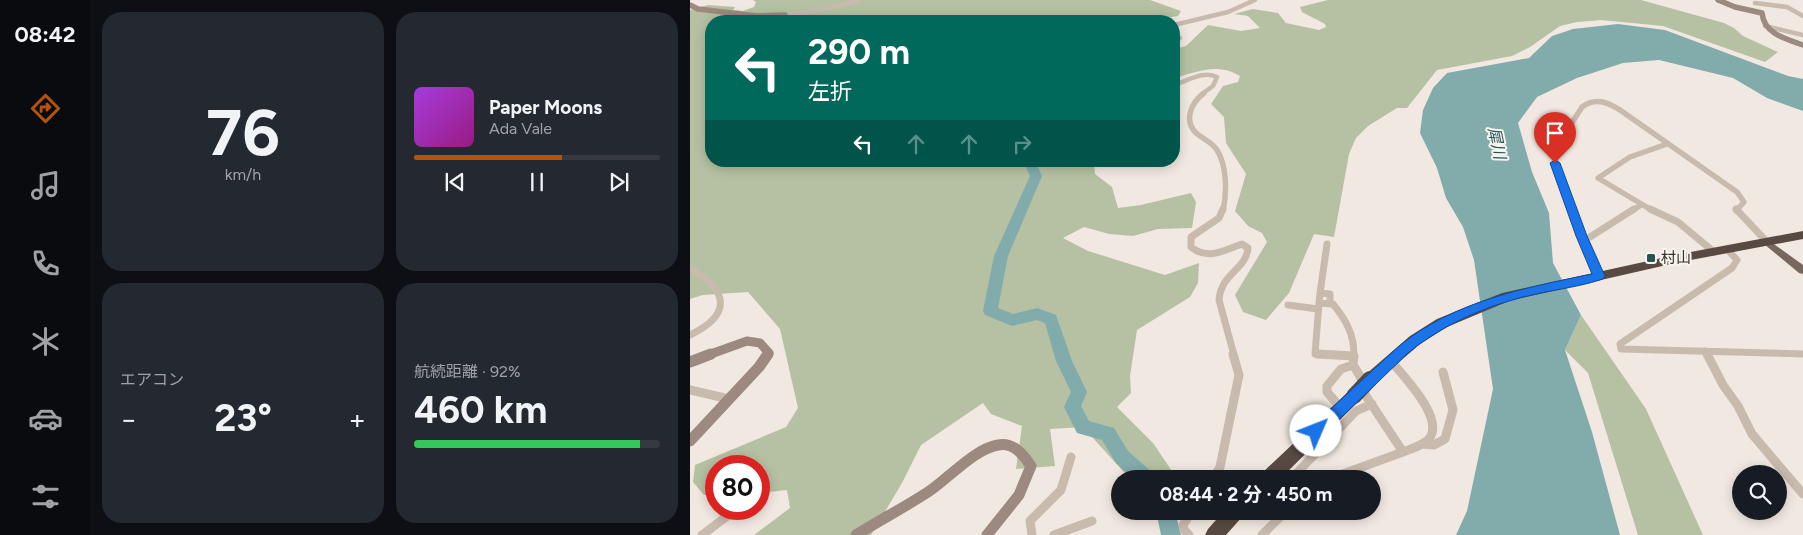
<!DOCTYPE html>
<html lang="ja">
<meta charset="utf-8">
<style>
body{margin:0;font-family:Figtree,"Noto Sans JP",sans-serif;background:#242831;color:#f1f3f6;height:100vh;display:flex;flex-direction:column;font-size:19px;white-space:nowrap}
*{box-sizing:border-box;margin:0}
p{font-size:16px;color:#9ea1a6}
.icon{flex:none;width:28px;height:28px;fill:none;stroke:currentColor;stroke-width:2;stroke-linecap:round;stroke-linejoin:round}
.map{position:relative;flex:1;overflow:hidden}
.panel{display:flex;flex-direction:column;gap:12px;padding:12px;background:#0d0f14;width:600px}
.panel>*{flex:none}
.banner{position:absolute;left:15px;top:15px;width:475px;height:152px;border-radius:20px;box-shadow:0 2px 12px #0003;background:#00695c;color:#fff;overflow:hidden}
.buttons{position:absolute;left:1042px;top:465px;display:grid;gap:10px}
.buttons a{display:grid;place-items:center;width:55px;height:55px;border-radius:50%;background:#171b24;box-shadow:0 2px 12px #0003;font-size:25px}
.speed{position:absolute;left:15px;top:455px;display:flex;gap:10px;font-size:25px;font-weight:700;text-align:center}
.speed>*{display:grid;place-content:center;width:65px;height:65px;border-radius:50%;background:#171b24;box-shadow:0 2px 12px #0003;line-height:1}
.speed .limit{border:8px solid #d22;background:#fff;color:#111}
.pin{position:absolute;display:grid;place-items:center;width:42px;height:42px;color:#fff;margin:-51px -21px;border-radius:50% 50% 50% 0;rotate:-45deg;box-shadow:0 0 5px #0007}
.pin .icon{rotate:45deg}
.me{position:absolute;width:55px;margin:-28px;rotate:46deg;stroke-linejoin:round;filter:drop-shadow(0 0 4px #0008)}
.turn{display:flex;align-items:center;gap:18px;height:105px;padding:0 20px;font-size:22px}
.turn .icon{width:65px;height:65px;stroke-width:2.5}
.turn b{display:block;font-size:35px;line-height:42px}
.lanes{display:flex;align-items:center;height:48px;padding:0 20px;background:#0003;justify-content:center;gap:25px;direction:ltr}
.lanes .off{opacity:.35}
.big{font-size:38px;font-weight:700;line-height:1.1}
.panel .card{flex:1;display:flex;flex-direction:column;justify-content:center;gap:8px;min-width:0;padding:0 18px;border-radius:20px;background:#242831}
.panel .dial{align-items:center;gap:0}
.dial b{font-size:65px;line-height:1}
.song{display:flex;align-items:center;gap:15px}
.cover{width:60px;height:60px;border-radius:8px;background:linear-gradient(135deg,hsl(280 70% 55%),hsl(310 70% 35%))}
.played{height:5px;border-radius:2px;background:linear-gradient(90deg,#b45309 60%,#363941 60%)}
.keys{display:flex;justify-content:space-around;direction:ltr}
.heat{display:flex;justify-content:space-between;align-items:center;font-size:28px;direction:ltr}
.charge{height:8px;border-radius:4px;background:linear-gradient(90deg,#34c759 92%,#363941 0)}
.panel .tiles{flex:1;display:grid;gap:12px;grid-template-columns:repeat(2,1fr)}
.trip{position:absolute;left:421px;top:470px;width:270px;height:50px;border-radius:25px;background:#171b24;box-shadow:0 2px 12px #0003;font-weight:700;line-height:50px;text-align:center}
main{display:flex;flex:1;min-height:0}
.menu{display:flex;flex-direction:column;width:90px;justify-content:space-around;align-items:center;background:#090b0e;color:#9ea1a6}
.menu .icon{width:35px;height:35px}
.menu .selected{color:#b45309}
.menu b{font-size:22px;color:#f1f3f6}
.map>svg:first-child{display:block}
.green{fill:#b6c0a2}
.water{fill:#82abac}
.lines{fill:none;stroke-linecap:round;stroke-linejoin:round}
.river{fill:#82abac;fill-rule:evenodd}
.street-far3{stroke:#c9baae;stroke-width:4.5}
.street-far2{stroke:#c9baae;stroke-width:5.5}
.street-far1{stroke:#c9baae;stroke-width:7}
.street{stroke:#c9baae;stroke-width:9}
.secondary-far2{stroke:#9c897f;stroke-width:5.5}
.secondary-far1{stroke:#9c897f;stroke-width:9}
.secondary{stroke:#9c897f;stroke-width:11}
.primary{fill:#78675e;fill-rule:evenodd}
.highway{fill:#584a43;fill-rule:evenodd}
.highway-bridge{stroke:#584a43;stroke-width:16}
.route{fill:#1a73e8;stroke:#114b97}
.poi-dot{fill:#245456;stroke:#f9f4ed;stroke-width:2}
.labels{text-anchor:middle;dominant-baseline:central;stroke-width:4;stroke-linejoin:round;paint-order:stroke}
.poi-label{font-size:15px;fill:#382f2b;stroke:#f9f4ed;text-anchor:start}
.water-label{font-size:16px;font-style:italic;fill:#245456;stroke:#f9f4ed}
</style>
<main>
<nav class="menu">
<b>08:42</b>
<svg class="icon selected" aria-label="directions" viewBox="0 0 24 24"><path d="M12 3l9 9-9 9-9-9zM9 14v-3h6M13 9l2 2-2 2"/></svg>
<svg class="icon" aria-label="music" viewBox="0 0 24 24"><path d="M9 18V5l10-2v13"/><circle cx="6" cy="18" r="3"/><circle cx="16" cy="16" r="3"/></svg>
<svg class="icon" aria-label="phone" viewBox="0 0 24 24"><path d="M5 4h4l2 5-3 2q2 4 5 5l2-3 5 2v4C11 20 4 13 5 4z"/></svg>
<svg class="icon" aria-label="climate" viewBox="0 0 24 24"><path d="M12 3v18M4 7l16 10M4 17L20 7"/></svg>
<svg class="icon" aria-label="car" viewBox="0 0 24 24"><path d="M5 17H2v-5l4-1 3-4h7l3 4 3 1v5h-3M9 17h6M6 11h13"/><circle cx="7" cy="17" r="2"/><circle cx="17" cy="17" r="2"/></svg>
<svg class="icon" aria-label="filters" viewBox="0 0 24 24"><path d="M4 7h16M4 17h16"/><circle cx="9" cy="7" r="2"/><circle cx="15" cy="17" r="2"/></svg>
</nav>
<section class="panel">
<div class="tiles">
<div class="card dial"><b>76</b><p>km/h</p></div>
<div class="card">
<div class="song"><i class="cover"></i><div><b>Paper Moons</b><p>Ada Vale</p></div></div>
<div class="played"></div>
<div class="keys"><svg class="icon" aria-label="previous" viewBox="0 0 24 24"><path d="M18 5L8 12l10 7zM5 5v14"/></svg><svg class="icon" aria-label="pause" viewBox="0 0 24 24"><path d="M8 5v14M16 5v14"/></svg><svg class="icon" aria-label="next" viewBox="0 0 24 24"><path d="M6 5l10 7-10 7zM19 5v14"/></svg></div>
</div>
<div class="card"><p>エアコン</p>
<div class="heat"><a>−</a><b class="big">23°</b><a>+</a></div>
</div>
<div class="card"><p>航続距離 · 92%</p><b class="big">460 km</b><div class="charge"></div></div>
</div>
</section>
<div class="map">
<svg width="1113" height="535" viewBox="0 0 1113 535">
<rect width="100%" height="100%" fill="#f1e9e1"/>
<path class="green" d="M63 0H460L491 11 488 16 459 21H21V161H404L405 174 422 187 428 208 451 205 501 193 506 202 502 228 468 229 443 236 419 234 394 227 373 238 398 251 475 275 509 263 508 283 500 297 447 330 440 376 441 393 427 407 463 443 484 474 476 479H440L393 427 360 429 365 466 326 469 332 426 301 414 293 403 231 445 212 483 181 535H64L100 508 97 490 69 493V466H26V495H14L3 482 5 465 96 427 108 408 90 329 58 292 13 295 0 299V10L18 5 45 7 43 10 53 11 64 7 66 2Z
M638 0H951L1034 23 1044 28 1053 36 1088 52 1075 62 973 26 911 20 887 22 870 26 840 47 822 56 747 70 717 108H707L678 126 666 138 659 154 644 237 624 234 599 293 576 320 553 312 545 295 577 242 572 233 558 226 545 211 556 174 536 143 534 117 521 104 533 86 548 82 550 76C527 62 507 72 484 78V49L496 46 518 25 551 31 570 28 558 16 544 14 563 9 588 13 596 23 629 30 636 27 635 24 612 12 610 7Z
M891 315 956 409 1013 535H948L898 373 875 350Z"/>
<path class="water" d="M928 24 975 30 1098 76 1113 79V111L1077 98 1043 78 969 60 933 63 887 78 847 97 828 123 842 172 859 213 863 263 891 315 875 350 902 432 930 535H766L777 511 803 389 784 260 773 227 756 198 747 168 730 133 733 110 743 88 757 73 839 58 862 36 883 29Z"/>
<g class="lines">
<path class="river" d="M333 161H345L352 176 318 256 308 308 323 314 347 308 366 315 382 361 397 392 391 406 399 421 424 428 438 451 463 473 466 479H443L426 463 412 440 387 433 374 407 381 392 366 361 355 323 347 320 322 326 295 315 293 311 304 256 340 176Z
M466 511H485L491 535H471Z"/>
<path class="street-far3" d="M1065 3 1097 7 1113 16
M95 15 141 8 169 0
M484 25 538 12 565 0
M1075 26 1113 35
M484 35 490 38 484 42
M484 85C498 81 513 70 527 77L523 86 512 94"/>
<path class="street-far2" d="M514 93C502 102 493 120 506 133 513 139 522 142 527 150 537 166 537 192 533 211
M881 211 868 172 865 158 866 148 892 107C905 97 917 102 930 110L1047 192 1054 202 1046 211
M942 211 951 205
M963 211 908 178 940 157 977 144"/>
<path class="street-far1" d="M533 209 529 218 501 237V247C518 261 534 250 552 244L558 248C556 270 531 273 529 300L544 355
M881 209 909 276
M960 209 988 222 1024 252
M1046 209 1077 242
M900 237 944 209
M1037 249 1047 260 1042 268 930 344 931 349 1113 354
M0 269C39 290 42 315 0 335
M630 293 637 244
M629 303 630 293 640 294V304
M598 305 628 309
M1015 351 1017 355
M652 355 625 354 629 303 643 304C656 320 664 334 664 355"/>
<path class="street" d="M627 354 664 356
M1017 354 1033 385 1048 406 1062 434 1113 494
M663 365 664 356
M0 390 39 399
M651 408 637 392V386L651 369 663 365 670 376 676 396 713 452C721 449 731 446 738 440 757 420 714 377 701 361
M732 444 744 445 755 439 763 410 753 372
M523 479 530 467 549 375 543 354
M601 479 666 411 682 404
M639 479 713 452
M12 535 44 511
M342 535 340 521 371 490 381 457
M364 535 402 521
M499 535 494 530 493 525 502 511
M572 535 596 511"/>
<path class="secondary-far2" d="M1028 0 1045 7 1072 13C1074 34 1096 39 1113 45
M0 5 8 9 67 16 95 15"/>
<path class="secondary-far1" d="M18 355 57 341 70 343 79 353 77 355"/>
<path class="secondary" d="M0 362 21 354
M0 441 69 367 78 354
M166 535C190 520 215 507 238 492 258 479 284 449 308 445 323 442 333 454 341 466L329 495 297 535"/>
<path class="primary" d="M1077 239 1113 265V274L1109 273 1074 244 1072 242 1074 240Z"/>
<path class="highway" d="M1113 231V239L990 262 819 301 757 327 730 344 685 383 680 385 675 383 673 379 675 375 720 336 747 319 812 293 990 254Z
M664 389 669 391 671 396 669 401 590 479H570L572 473 659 391Z
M534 511H554L552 517 536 535H515L518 529Z"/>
<path class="highway-bridge" d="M664 396 680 379"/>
</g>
<path class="route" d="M865 160 870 163 897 236 915 276 913 279C883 289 850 291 819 301 784 311 745 330 717 354L632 436 626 438 621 436 619 431 621 427 708 347C763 301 835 288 902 274L886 236 860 163Z"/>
<rect class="poi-dot" x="956" y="253" width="10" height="10" rx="2.5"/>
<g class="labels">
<g class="poi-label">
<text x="971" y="258">村山</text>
</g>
<g class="water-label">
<text transform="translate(807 143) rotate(78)">犀川</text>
</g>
</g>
</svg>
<div class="buttons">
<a><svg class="icon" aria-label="search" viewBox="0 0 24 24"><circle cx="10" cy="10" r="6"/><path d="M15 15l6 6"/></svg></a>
</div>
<div class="speed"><div class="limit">80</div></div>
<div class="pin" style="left:865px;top:163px;background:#d93025"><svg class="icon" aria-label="arrive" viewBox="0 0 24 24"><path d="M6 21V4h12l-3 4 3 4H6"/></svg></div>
<svg class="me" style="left:626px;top:431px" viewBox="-20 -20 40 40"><circle r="19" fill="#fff"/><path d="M0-13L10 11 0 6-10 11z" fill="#1a73e8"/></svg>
<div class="trip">08:44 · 2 分 · 450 m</div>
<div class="banner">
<div class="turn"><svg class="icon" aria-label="left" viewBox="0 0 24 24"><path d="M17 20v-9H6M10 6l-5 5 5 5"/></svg><div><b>290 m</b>左折</div></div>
<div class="lanes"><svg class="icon" aria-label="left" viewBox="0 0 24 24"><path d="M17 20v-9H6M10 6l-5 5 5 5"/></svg><svg class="icon off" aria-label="ahead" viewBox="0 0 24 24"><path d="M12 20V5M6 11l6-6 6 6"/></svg><svg class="icon off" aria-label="ahead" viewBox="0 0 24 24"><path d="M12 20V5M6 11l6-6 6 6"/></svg><svg class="icon off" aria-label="right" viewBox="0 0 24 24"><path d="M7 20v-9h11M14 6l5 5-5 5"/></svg></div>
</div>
</div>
</main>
